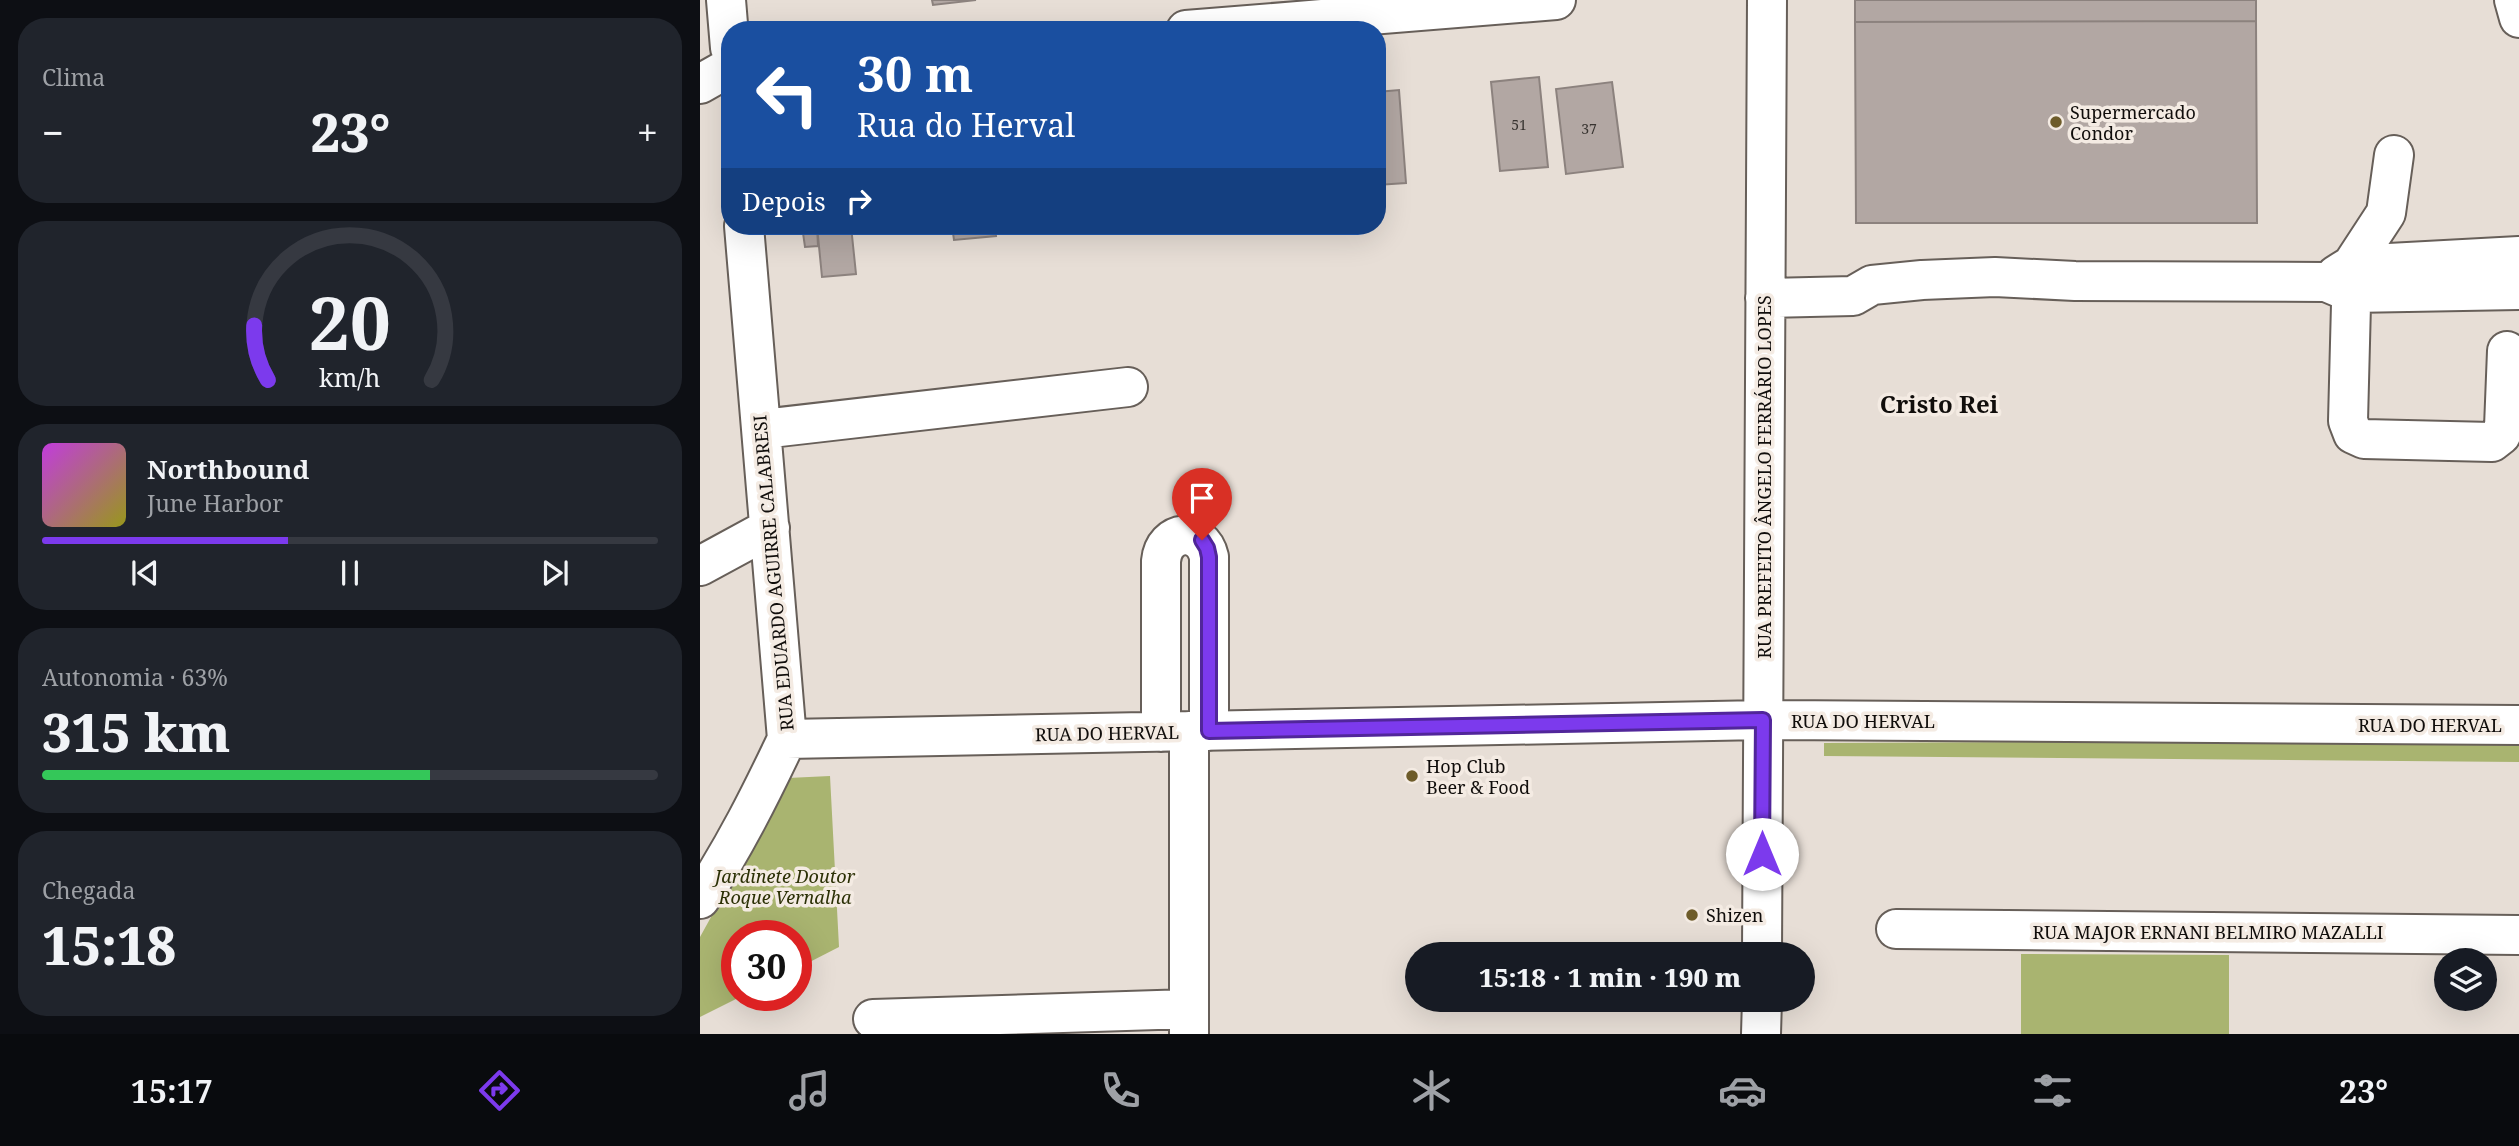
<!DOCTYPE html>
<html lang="pt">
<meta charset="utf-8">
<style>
body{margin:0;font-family:"Noto Serif",serif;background:#20242c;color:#f1f3f6;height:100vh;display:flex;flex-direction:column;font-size:26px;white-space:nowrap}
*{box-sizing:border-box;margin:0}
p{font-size:23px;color:#9ea1a6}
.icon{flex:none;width:38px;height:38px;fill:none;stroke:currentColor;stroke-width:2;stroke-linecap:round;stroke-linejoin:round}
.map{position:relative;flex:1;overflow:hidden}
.side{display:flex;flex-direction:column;gap:18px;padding:18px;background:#0d0f14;width:700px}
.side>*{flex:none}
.hud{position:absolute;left:21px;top:21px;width:665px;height:214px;border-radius:28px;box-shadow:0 7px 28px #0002;background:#1a4fa0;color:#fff;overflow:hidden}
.controls{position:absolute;left:1734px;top:948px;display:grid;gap:14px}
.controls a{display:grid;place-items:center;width:63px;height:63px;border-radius:50%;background:#171b24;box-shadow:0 7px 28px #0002;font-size:35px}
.speed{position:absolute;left:21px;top:920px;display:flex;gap:14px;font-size:35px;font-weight:700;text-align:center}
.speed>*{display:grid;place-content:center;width:91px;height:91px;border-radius:50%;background:#171b24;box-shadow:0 7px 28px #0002;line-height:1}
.speed .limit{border:10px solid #d22;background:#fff;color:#111}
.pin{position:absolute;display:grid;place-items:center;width:60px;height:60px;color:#fff;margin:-72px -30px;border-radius:50% 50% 50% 0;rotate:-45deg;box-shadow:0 0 7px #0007}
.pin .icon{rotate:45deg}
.me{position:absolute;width:77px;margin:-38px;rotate:0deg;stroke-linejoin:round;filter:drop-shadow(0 0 5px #0008)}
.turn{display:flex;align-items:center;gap:24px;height:147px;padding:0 21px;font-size:32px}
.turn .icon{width:91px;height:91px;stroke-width:2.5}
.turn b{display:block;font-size:49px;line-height:60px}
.then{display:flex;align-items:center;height:66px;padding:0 21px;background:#0003;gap:14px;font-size:26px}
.big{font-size:52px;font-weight:800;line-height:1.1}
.side .widget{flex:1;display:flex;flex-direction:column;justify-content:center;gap:10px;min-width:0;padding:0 24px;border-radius:28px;background:#20242c}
.side .dial{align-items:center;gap:0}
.dial svg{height:182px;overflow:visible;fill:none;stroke:#363941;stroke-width:7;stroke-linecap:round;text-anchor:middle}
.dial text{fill:#f1f3f6;stroke:none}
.song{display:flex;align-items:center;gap:21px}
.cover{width:84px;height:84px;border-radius:10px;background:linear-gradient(135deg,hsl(290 70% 55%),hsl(60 70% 35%))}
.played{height:7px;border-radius:4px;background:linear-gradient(90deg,#7c3aed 40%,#363941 40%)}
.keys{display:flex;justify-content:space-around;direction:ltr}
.heat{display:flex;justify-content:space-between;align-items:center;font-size:38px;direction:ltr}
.charge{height:10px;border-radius:5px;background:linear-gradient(90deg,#34c759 63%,#363941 0)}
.trip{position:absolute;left:705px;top:942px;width:410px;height:70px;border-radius:35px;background:#171b24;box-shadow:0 7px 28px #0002;font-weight:800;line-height:70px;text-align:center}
.tab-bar{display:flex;height:112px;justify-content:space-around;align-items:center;background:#090b0e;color:#9ea1a6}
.tab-bar .icon{width:49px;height:49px}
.tab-bar .active{color:#7c3aed}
.tab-bar b{font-size:32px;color:#f1f3f6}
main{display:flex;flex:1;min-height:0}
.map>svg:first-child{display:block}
.green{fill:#a9b470}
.building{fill:#b2a7a3;stroke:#8c827e;stroke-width:2}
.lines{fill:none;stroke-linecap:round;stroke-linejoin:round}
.minor-casing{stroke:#675f59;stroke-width:42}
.minor{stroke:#fff;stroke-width:38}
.route-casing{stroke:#51269a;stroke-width:18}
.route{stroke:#7c3aed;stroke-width:12}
.poi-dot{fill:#6e5c2a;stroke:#f4ebe3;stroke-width:2.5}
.labels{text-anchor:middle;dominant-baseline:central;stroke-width:7;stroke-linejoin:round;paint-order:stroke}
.number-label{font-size:14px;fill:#383431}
.poi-label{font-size:18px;fill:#100d0b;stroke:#f4ebe3;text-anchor:start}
.street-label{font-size:18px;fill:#100d0b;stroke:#f4ebe3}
.park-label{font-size:18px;font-style:italic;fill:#2b3005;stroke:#f4ebe3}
.district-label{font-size:24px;font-weight:bold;fill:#100d0b;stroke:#f4ebe3}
</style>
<main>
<section class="side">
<div class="widget"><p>Clima</p>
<div class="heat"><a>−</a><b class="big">23°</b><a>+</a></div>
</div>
<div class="widget dial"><svg viewBox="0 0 100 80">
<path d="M14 69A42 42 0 1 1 86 69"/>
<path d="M14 69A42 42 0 0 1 8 45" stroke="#7c3aed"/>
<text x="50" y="56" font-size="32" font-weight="700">20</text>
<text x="50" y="72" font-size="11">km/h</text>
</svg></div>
<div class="widget">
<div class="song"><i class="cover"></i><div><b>Northbound</b><p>June Harbor</p></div></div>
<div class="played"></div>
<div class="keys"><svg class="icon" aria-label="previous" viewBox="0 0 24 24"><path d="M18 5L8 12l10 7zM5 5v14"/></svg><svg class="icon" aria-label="pause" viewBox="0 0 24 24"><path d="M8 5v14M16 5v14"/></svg><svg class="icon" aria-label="next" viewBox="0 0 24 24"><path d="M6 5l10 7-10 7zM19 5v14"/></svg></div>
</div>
<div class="widget"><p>Autonomia · 63%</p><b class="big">315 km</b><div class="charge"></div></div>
<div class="widget"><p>Chegada</p><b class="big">15:18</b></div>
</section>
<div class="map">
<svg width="1819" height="1034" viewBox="0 0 1819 1034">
<rect width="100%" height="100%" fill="#e7ded6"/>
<path class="green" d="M1819 740V762L1124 756V743Z
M130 776 139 947 96 969V936H37V996H42L0 1017V937L88 778Z
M1321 954 1529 955V1034H1321Z"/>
<path class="building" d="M232 0H276L233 5Z
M1155 0H1556V21L1155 22Z
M1556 21 1557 223H1156L1155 22Z
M839 77 848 167 800 171 791 82Z
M912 82 923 167 866 174 856 89Z
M699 90 706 183 677 185V92Z
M102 226H117L118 246 105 247Z
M117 226H151L156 274 122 277Z
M252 226H295L296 236 254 240Z"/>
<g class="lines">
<g class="minor-casing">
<path id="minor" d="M26 0 30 48
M1814 0 1819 18
M486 30 856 0
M0 84 30 67
M1694 155 1686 213 1652 265 1648 421 1653 434 1664 439 1792 442 1801 435 1804 427 1807 351
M1636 275 1652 265 1819 256
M1065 298 1153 296 1172 285 1222 280 1295 277 1375 281 1626 282 1652 293 1819 290
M62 429 428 387
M0 566 70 528
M461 732V561C464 529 502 526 509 557V731
M87 739 1063 720 1819 725
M0 899C34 848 61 794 87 739L44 226
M1196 929 1819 935
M1062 954 1067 0
M173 1019 489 1009
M489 1034V731
M1061 1034 1062 999"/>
</g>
<use href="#minor" class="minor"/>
</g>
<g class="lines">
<g class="route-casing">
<path id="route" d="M502 540 507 548 509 557V731L1063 720 1062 854"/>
</g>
<use href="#route" class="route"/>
</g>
<g class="poi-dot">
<circle cx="1356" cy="122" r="7"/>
<circle cx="712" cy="776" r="7"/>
<circle cx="992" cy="915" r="7"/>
</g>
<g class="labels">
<g class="number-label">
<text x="819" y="124">51</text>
<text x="889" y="128">37</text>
</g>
<g class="poi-label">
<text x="1370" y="112">Supermercado<tspan x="1370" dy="21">Condor</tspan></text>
<text x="726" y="766">Hop Club<tspan x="726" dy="21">Beer &amp; Food</tspan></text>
<text x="1006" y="915">Shizen</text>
</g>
<g class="street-label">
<text transform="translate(1064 477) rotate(-90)">RUA PREFEITO ÂNGELO FERRÁRIO LOPES</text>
<text transform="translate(73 573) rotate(-95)">RUA EDUARDO AGUIRRE CALABRESI</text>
<text x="1163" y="721">RUA DO HERVAL</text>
<text x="1730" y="725">RUA DO HERVAL</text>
<text transform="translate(407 733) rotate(-1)">RUA DO HERVAL</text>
<text x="1508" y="932">RUA MAJOR ERNANI BELMIRO MAZALLI</text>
</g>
<g class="park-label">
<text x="85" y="876">Jardinete Doutor<tspan x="85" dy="21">Roque Vernalha</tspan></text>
</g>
<g class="district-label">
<text x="1239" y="403">Cristo Rei</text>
</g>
</g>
</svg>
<div class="controls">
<a><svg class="icon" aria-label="layers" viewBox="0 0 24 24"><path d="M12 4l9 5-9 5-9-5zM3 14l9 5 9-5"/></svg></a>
</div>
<div class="speed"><div class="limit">30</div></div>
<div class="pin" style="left:502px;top:540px;background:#d93025"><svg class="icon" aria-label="arrive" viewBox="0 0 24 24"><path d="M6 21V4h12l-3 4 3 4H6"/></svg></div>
<svg class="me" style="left:1062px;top:854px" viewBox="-20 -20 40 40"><circle r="19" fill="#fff"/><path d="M0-13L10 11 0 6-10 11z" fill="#7c3aed"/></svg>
<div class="trip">15:18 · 1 min · 190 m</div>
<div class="hud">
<div class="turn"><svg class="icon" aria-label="left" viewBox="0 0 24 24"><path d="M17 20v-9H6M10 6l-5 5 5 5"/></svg><div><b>30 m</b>Rua do Herval</div></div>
<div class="then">Depois<svg class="icon" aria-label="right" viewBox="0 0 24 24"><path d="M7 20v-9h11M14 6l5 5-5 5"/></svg></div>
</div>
</div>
</main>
<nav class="tab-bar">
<b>15:17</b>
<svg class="icon active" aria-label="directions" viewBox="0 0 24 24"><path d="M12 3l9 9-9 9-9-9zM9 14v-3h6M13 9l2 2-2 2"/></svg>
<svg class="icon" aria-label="music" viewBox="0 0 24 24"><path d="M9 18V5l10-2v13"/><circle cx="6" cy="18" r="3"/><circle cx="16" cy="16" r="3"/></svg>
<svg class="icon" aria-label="phone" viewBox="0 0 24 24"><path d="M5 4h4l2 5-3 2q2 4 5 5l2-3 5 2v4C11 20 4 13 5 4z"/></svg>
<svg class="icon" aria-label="climate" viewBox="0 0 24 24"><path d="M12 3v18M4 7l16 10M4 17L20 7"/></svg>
<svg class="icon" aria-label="car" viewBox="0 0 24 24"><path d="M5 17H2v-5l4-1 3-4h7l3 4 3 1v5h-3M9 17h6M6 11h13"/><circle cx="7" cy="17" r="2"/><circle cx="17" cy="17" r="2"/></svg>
<svg class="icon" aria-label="filters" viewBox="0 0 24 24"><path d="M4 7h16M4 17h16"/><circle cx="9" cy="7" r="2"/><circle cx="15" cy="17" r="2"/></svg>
<b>23°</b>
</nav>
